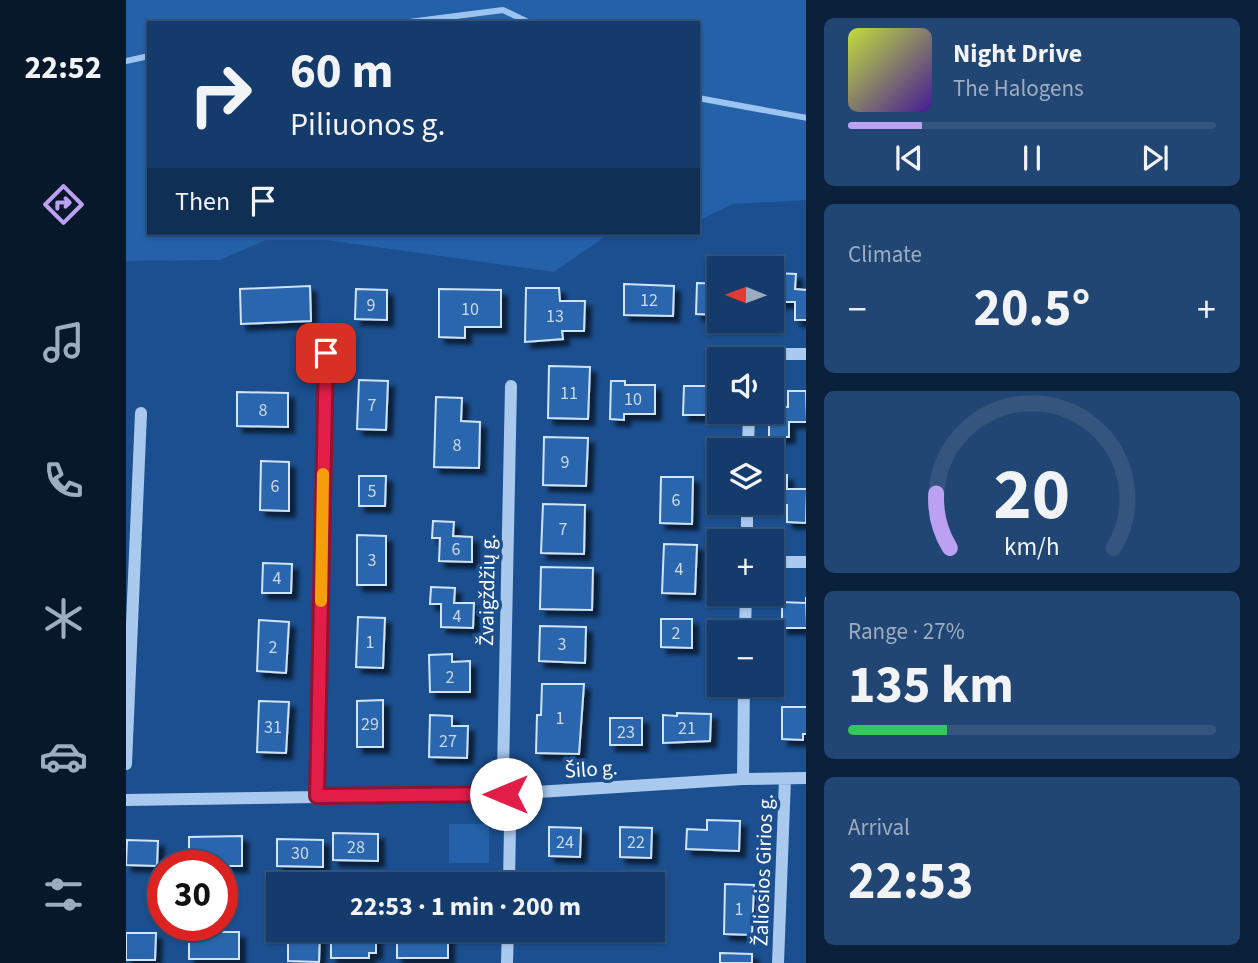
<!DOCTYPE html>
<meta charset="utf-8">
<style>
body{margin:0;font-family:"Source Sans 3",sans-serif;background:#214673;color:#f1f3f6;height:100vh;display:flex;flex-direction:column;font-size:26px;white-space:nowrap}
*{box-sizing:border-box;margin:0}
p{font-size:23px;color:#9dadc1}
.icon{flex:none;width:38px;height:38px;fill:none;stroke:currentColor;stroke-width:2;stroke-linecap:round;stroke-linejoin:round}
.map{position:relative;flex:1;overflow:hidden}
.sheet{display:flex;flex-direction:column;gap:18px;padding:18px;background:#0b203b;width:452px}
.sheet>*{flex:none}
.guide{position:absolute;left:21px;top:21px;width:553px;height:214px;border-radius:0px;box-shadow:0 2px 5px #0004,0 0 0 2px #33557e;background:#143b6b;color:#f1f3f6;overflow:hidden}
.needle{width:46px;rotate:271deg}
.fabs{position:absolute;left:581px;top:256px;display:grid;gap:14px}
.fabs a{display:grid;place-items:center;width:77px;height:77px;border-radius:0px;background:#143b6b;box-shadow:0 2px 5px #0004,0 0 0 2px #33557e;font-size:35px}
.speed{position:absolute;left:21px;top:850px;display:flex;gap:14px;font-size:35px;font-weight:700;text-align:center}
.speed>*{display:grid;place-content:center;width:91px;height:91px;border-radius:50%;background:#143b6b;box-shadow:0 2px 5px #0004,0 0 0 2px #33557e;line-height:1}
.speed .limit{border:10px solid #d22;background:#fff;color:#111}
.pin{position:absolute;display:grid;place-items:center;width:60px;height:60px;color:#fff;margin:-30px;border-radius:14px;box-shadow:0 4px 10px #0006}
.me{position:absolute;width:77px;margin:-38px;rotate:270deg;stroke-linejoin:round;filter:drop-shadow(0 0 5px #0008)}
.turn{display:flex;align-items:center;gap:24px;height:147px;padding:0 28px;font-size:32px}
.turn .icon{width:91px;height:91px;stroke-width:2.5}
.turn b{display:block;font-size:49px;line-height:60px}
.then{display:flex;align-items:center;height:66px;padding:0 28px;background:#0003;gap:14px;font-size:26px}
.big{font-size:52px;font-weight:700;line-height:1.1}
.sheet .widget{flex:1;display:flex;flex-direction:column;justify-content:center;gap:10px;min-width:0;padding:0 24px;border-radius:10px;background:#214673}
.sheet .dial{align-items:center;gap:0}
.dial svg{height:182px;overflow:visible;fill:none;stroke:#33557e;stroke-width:7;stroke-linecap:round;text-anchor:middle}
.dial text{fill:#f1f3f6;stroke:none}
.song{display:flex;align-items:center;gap:21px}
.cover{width:84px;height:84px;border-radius:10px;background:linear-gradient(135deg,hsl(70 70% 55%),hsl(260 70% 35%))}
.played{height:7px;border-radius:4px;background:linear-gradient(90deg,#bca0f2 20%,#33557e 20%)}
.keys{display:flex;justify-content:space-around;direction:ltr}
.heat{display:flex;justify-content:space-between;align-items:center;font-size:38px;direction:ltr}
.charge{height:10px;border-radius:5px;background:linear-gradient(90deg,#34c759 27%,#33557e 0)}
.trip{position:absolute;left:140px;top:872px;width:399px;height:70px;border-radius:0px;background:#143b6b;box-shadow:0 2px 5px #0004,0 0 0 2px #33557e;font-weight:700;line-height:70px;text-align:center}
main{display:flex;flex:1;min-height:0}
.dock{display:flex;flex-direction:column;width:126px;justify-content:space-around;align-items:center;background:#08182b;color:#9dadc1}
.dock .icon{width:49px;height:49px}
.dock .current{color:#bca0f2}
.dock b{font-size:32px;color:#f1f3f6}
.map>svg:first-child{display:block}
.green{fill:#2461a8}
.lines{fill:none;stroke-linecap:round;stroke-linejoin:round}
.stream{stroke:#9cc4f0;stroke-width:6}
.building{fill:#2a66ad;stroke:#cfe3fa;stroke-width:2;filter:url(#shadow)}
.minor{stroke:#a9c9ee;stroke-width:12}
.route-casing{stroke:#92132f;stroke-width:18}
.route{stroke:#e11d48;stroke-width:12}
.slow{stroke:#f59e0b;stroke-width:12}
.labels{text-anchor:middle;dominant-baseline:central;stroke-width:7;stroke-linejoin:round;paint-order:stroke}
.number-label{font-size:18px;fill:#cad9ea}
.street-label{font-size:21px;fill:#fff;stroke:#1b4f8f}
</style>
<main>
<nav class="dock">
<b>22:52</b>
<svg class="icon current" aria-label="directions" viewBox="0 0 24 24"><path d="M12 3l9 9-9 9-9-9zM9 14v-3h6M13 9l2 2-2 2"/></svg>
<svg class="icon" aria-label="music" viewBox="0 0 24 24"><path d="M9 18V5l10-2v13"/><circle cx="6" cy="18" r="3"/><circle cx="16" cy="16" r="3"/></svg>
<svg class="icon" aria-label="phone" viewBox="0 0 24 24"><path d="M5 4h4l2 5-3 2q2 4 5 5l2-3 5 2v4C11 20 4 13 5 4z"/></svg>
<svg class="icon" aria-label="climate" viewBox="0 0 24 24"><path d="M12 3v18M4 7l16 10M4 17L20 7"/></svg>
<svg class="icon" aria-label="car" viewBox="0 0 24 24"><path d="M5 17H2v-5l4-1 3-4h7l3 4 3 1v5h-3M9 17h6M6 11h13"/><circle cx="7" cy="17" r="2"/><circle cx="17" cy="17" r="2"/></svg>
<svg class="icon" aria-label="filters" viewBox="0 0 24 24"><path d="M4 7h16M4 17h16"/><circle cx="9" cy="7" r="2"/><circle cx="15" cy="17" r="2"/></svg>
</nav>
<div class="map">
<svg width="681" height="963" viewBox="0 0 681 963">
<defs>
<filter id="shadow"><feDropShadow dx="6" dy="6" stdDeviation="2" flood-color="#0009"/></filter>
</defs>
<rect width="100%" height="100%" fill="#1b4f8f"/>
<path class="green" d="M0 0H680V200L607 204 572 221V23H23V233H484L428 272 201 240H140L94 260 0 261Z
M323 824H363V863H323Z"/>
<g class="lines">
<path class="stream" d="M275 23 377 10 404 23
M0 61 23 56
M572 98 681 118"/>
</g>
<path class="building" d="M648 273 670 274 669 289 681 290V320H669V302H648Z
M571 283 593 284V315L570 314Z
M498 284 548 286 547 316 498 315Z
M184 286 185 321 115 324 114 289Z
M400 288H433L434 301H459L458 331H436L437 339 399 342Z
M230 289 261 290V320L229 319Z
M313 289 375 290V327H339V338L313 337Z
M423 366 464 367 462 419 422 418Z
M233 380 262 381 260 430 231 429Z
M485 381H499V385H529V414H498V420L484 419Z
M558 386H589V415H557Z
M662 391H680L681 422H663V437H643V411L646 407H662Z
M111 392 162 393V427L111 426Z
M310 397 336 398 335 421 354 422 353 468 308 467Z
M418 437 462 438 460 486 417 485Z
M135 461 163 462V511L134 510Z
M646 475H661V489H681L680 523 661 522V505H640V502H646Z
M233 476H260L259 506H233Z
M535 477H567L566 524 534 523Z
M417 504 459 505 458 554 415 553Z
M307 521 328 522 327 536 346 537V562L313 561 314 538H306Z
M231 535 260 536V585H231Z
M538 544 571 545 569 594 536 593Z
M137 563 166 564 165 593H136Z
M415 567 467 568 466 610 414 609Z
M305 587 329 588 328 603H348L347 628 315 627V604H304Z
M680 597 681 628H656V602L680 603Z
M232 617 259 618 257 668 230 667Z
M535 619H566V648L535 647Z
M133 620 163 622 160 673 131 671Z
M414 626 460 627 459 663 413 661Z
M326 654V662L344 661V692H304L303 655Z
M416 684H458L453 754 410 753 411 715H415Z
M257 700V747H231V701Z
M133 701 163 702 160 753 131 752Z
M656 707H681V734H677V740L656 739Z
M551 713 585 714 584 741 537 743V715L551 716Z
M304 715 326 716V726H342L341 758 303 757Z
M484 718H516V745H484Z
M581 820 614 821 613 851 560 849 561 829 581 830Z
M423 827 455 828 454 857 423 856Z
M494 827 526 828 525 858 494 857Z
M207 833 252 834V861L207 860Z
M116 836V866H63V837Z
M151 839 197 840V867L151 866Z
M1 840 32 841 31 866 0 865Z
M599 884 628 885 626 935 598 934Z
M205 929H250V953H243V958H205Z
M271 929H322V958H271Z
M63 932H113V959H63Z
M162 932 194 933 193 962 162 961Z
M0 933H30L29 960H0Z
M594 953 626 954V963H594Z"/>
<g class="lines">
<path class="minor" d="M624 359V354H681
M622 450 623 411
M621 541V502
M646 562H681
M619 632 620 593
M0 764 15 413
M617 779 618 684
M191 796 200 353
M0 800 380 794 617 779 681 778
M383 884 384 825 377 772 385 386
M381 963 382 929
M652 963 659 779"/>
</g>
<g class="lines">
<g class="route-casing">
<path id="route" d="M200 353 191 796 380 794"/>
</g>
<use href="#route" class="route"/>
<path class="slow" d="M195 601 197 474"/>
</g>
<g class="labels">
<g class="number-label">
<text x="523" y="300">12</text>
<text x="245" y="305">9</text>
<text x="344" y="309">10</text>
<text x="429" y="316">13</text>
<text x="443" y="393">11</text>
<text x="507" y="399">10</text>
<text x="246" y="405">7</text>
<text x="137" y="410">8</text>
<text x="331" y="445">8</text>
<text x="439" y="462">9</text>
<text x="149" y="486">6</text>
<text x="246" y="491">5</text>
<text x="550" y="500">6</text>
<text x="437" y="529">7</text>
<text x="330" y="549">6</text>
<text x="246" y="560">3</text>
<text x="553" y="569">4</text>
<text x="151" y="578">4</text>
<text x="331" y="616">4</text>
<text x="550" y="633">2</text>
<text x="244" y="642">1</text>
<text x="436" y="644">3</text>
<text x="147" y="647">2</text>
<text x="324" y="677">2</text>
<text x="434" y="718">1</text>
<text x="244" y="724">29</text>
<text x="147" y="727">31</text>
<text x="561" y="728">21</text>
<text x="500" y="732">23</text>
<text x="322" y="741">27</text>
<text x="439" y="842">24</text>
<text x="510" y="842">22</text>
<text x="230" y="847">28</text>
<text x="174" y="853">30</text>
<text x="613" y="909">1</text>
</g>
<g class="street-label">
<text transform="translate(361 590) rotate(-89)">Žvaigždžių g.</text>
<text transform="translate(465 769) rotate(-4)">Šilo g.</text>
<text transform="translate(637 870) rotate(-88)">Žaliosios Girios g.</text>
</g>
</g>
</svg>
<div class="fabs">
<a><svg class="needle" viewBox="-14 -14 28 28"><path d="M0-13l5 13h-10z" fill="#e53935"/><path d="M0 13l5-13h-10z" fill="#9dadc1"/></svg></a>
<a><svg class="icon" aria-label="sound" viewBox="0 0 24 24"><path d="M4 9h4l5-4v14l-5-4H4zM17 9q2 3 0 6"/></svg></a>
<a><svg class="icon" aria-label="layers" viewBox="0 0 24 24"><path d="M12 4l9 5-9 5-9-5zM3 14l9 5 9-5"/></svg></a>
<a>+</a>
<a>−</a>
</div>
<div class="speed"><div class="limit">30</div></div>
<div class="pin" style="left:200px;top:353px;background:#d93025"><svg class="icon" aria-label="arrive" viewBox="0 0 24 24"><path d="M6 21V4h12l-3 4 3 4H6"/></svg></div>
<svg class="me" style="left:380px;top:794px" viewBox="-20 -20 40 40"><circle r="19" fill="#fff"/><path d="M0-13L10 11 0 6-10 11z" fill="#e11d48"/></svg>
<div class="trip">22:53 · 1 min · 200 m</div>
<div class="guide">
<div class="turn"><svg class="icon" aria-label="right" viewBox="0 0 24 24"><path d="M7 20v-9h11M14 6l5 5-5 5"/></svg><div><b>60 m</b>Piliuonos g.</div></div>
<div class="then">Then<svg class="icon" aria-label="arrive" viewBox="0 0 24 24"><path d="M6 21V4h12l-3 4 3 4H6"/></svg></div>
</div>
</div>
<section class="sheet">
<div class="widget">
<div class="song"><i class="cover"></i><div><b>Night Drive</b><p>The Halogens</p></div></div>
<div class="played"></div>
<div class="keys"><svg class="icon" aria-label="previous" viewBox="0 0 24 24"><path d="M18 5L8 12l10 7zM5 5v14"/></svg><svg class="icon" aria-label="pause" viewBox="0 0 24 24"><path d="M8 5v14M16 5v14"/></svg><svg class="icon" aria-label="next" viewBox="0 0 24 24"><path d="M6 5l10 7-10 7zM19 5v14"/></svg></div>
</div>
<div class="widget"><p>Climate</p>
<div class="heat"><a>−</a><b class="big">20.5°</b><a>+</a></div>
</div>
<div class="widget dial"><svg viewBox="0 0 100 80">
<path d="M14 69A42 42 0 1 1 86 69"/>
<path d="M14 69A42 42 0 0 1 8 45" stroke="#bca0f2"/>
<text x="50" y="56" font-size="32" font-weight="700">20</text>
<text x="50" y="72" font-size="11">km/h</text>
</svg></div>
<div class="widget"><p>Range · 27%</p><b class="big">135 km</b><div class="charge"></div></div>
<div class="widget"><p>Arrival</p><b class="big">22:53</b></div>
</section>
</main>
